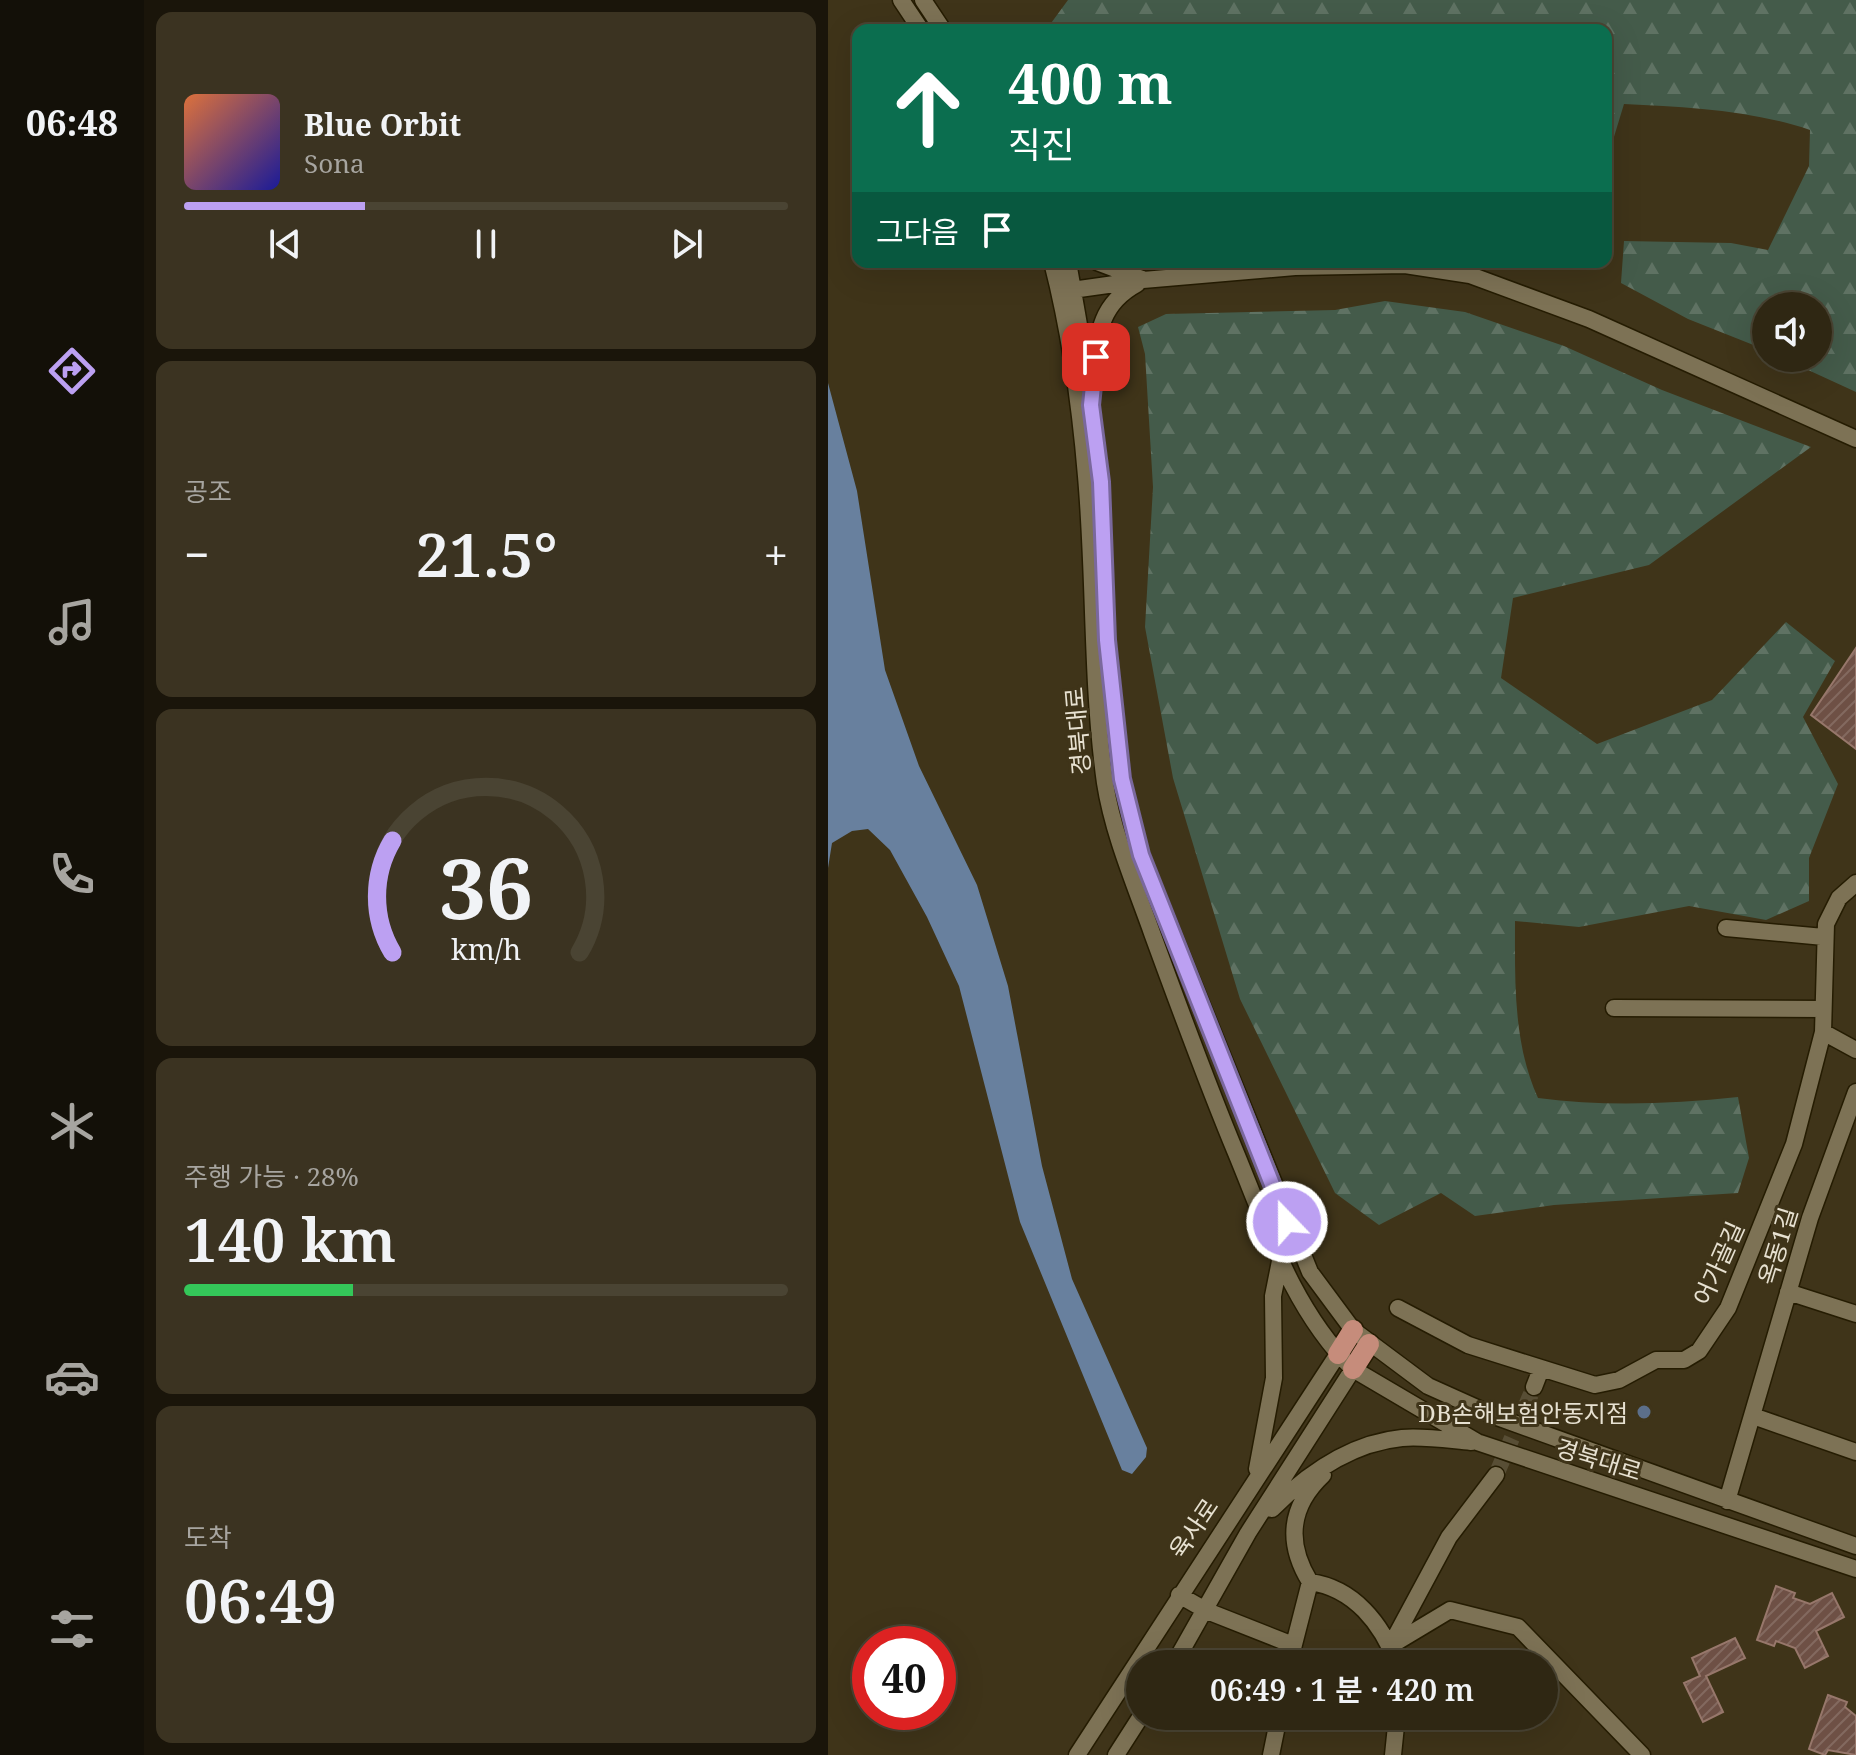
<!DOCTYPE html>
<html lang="ko">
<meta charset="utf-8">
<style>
body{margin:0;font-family:"Noto Serif","Noto Sans KR",serif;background:#3b3321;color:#f1f3f6;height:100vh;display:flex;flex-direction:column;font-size:30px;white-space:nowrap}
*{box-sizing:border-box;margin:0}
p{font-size:26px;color:#a7a5a0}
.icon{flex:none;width:44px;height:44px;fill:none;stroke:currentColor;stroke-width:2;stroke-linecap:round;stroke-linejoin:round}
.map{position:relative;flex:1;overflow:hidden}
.side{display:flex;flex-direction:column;gap:12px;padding:12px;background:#1a150a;width:684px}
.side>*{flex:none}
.hud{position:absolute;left:24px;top:24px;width:760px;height:244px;border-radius:16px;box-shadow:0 8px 32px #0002,0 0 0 2px #4a4433;background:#0b6e4f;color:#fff;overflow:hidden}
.fabs{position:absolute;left:924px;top:292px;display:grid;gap:16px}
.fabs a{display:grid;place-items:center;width:80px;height:80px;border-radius:50%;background:#2f2713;box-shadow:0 8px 32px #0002,0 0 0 2px #4a4433;font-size:40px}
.speed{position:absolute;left:24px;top:1626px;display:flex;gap:16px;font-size:40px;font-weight:700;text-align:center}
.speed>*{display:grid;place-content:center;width:104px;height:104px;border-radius:50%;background:#2f2713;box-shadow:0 8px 32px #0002,0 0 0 2px #4a4433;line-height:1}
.speed .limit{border:12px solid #d22;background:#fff;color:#111}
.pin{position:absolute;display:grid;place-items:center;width:68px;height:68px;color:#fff;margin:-34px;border-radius:16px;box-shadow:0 4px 12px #0006}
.me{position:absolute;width:88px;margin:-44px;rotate:338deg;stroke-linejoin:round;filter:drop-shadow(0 0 6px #0008)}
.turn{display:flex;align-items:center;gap:28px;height:168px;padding:0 24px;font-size:36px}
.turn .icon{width:104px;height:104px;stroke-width:2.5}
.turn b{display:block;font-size:56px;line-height:68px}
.then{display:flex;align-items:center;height:76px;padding:0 24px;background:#0003;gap:16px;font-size:30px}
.big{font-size:60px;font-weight:600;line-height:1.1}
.side .tile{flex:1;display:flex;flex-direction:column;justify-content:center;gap:12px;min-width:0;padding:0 28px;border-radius:16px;background:#3b3321}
.side .dial{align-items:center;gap:0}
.dial svg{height:208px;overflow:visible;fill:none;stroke:#4a4433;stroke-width:7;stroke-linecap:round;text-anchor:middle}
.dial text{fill:#f1f3f6;stroke:none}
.song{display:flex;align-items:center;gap:24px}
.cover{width:96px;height:96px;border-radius:12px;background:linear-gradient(135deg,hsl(20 70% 55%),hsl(240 70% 35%))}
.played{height:8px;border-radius:4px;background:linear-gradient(90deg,#bca0f2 30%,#4a4433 30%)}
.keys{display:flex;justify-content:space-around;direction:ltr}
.heat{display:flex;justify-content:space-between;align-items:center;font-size:44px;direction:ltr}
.charge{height:12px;border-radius:6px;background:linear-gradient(90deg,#34c759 28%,#4a4433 0)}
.trip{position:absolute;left:298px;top:1650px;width:432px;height:80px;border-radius:40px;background:#2f2713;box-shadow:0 8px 32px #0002,0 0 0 2px #4a4433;font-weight:600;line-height:80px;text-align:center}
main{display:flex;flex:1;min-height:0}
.dock{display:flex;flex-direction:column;width:144px;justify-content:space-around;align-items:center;background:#131008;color:#a7a5a0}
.dock .icon{width:56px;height:56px}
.dock .on{color:#bca0f2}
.dock b{font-size:36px;color:#f1f3f6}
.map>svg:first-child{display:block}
.forest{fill:url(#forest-firs)}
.water{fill:#68809e}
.building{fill:url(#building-hatch);stroke:#97776b;stroke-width:2}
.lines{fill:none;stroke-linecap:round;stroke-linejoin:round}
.minor-tunnel{stroke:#584e35;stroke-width:16;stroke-dasharray:16 8;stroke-linecap:butt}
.minor-casing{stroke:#251c02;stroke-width:19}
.major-casing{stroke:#251c02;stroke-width:23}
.minor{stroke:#7d7255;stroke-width:16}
.major{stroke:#c68c7b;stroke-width:20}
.route-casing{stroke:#7a689d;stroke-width:20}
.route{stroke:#bca0f2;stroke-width:14}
.service-dot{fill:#5c6f8a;stroke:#3f3419;stroke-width:3}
.labels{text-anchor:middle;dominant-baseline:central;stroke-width:6;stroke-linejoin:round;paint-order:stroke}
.street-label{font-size:24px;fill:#e7e1d1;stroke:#3f3419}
.poi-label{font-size:24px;fill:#e7e1d1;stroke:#3f3419;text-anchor:end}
</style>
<main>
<nav class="dock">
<b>06:48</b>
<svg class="icon on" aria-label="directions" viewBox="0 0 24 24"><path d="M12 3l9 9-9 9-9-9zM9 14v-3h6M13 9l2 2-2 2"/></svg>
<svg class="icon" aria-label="music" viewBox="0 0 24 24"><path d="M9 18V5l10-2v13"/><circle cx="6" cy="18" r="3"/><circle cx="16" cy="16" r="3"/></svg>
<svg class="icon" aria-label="phone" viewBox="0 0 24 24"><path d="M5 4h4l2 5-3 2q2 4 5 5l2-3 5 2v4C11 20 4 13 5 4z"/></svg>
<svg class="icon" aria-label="climate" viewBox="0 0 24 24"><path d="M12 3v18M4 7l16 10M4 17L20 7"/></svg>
<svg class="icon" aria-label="car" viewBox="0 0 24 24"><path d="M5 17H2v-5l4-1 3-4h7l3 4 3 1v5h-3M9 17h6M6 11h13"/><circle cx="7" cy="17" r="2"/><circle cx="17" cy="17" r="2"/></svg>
<svg class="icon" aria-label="filters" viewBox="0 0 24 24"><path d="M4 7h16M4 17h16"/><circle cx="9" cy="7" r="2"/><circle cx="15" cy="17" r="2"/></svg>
</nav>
<section class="side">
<div class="tile">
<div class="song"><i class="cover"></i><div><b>Blue Orbit</b><p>Sona</p></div></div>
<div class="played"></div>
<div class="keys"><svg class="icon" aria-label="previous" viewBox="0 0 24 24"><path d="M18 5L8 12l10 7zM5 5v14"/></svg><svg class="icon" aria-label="pause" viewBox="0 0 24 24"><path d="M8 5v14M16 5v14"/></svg><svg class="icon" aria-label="next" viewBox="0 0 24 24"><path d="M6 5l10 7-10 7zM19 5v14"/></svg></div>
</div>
<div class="tile"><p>공조</p>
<div class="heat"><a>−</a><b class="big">21.5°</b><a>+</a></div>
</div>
<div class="tile dial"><svg viewBox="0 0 100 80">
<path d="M14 69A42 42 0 1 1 86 69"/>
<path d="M14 69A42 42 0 0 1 14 26" stroke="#bca0f2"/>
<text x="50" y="56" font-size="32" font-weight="700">36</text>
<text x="50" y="72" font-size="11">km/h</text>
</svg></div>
<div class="tile"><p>주행 가능 · 28%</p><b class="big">140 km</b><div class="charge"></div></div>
<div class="tile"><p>도착</p><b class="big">06:49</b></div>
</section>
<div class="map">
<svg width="1028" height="1755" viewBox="0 0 1028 1755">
<defs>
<pattern id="forest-firs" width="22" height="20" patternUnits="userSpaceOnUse" patternTransform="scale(2)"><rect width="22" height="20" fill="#445b4a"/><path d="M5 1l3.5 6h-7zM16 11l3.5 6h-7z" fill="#5f7263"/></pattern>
<pattern id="building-hatch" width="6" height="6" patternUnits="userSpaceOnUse" patternTransform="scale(2)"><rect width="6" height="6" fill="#6e5045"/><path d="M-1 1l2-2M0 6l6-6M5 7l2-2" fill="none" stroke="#83695f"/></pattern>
</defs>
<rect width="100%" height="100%" fill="#3f3419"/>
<path class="forest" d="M240 0H1028V392L954 358H990V306H938V350L860 319 793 283 796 241 903 243 940 250 981 166 982 130C923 110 858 107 796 104L778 163V30H218Z
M557 301 637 312 736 346 834 390 983 447 821 565 685 598 673 678 769 744 884 700 958 622 1007 661 975 717 1010 784 981 858V901L938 920 861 906 751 927 687 921C687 982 685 1043 710 1098 777 1107 843 1104 910 1097L921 1158 910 1193 726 1205 647 1216 613 1193 551 1225 507 1193 412 999 345 778 317 627 325 487 317 354 310 327 338 314 507 310Z"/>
<path class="water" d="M0 383 29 491 57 670 91 766 149 885 180 986 214 1166 244 1279 319 1448 318 1457 304 1474 294 1470 192 1222 131 986 99 917 62 850 40 829 24 831 4 843 0 868Z"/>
<path class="building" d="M1028 648V749L983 715Z
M948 1586 967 1593 965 1598 982 1604 1004 1593 1016 1617 988 1631 1000 1656 977 1668 967 1648 948 1641 946 1646 929 1640Z
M907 1638 917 1658 878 1676 895 1712 875 1722 856 1683 872 1676 864 1658Z
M1000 1695 1019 1702 1017 1707 1028 1716V1755L1000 1750 997 1755 981 1749Z"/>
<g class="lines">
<path class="minor-tunnel" d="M668 1475 706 1387"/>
<g class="minor-casing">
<path id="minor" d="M73 0 93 30
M95 0 115 30
M224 262C242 332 252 404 258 476 267 578 263 682 277 783 285 834 307 885 324 933 351 1007 378 1081 408 1153 439 1228 465 1310 525 1369L649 1442 1028 1569
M240 262 258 365 273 482 279 640 294 779 313 855 482 1272 525 1330 600 1386 669 1417 1028 1546
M269 262 314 279
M237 291 315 280 467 267 577 265 642 275 761 319 1028 439
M266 372C270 333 272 304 309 284
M898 928 996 937
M786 1008 995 1009
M995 1032 1028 1050
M960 1292 1028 1314
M570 1308 640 1345 767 1385 791 1380 828 1360H856L871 1351 900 1308 966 1144 995 1032 998 924 1011 898 1028 883
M706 1387 713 1369
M925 1416 1028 1452
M429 1469 446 1378 445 1296 452 1261
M899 1501 982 1218 1028 1092
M444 1509C479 1474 522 1443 574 1438 596 1436 621 1440 643 1442
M482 1582C526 1588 554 1624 569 1664
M351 1595 379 1611 465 1645
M564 1643 621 1537 668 1475
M562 1646 622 1610 690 1627 814 1755
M346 1664 420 1533 525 1369
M461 1664 482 1582C458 1543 461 1507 495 1475
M249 1755 510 1354
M288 1755 313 1716
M443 1755 451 1716
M565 1755 569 1716"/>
</g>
<g class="major-casing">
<path id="major" d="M510 1354 525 1330
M525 1369 541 1344"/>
</g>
<use href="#minor" class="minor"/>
<use href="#major" class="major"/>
</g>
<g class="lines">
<g class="route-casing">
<path id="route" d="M268 357 263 405 273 482 279 640 294 779 313 855 459 1222"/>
</g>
<use href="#route" class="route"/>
</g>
<circle class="service-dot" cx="816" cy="1412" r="8"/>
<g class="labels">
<g class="street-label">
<text transform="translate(249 731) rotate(-95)">경북대로</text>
<text transform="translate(949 1246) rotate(-73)">옥동1길</text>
<text transform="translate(890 1263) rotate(-66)">어가골길</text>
<text transform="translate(771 1459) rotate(17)">경북대로</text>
<text transform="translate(365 1528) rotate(-56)">육사로</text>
</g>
<g class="poi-label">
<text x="800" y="1412">DB손해보험안동지점</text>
</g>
</g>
</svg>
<div class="fabs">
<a><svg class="icon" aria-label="sound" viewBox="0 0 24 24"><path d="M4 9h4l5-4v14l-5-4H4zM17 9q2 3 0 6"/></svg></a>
</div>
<div class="speed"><div class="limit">40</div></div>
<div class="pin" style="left:268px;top:357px;background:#d93025"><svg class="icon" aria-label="arrive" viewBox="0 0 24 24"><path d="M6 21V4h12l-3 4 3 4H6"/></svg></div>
<svg class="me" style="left:459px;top:1222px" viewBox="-20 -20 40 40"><circle r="17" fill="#bca0f2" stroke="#fff" stroke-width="3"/><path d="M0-11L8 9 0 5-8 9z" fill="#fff"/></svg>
<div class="trip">06:49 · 1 분 · 420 m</div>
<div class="hud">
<div class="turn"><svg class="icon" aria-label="ahead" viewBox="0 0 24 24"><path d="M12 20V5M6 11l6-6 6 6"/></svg><div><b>400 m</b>직진</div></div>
<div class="then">그다음<svg class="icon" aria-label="arrive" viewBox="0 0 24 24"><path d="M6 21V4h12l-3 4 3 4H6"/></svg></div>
</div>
</div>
</main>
